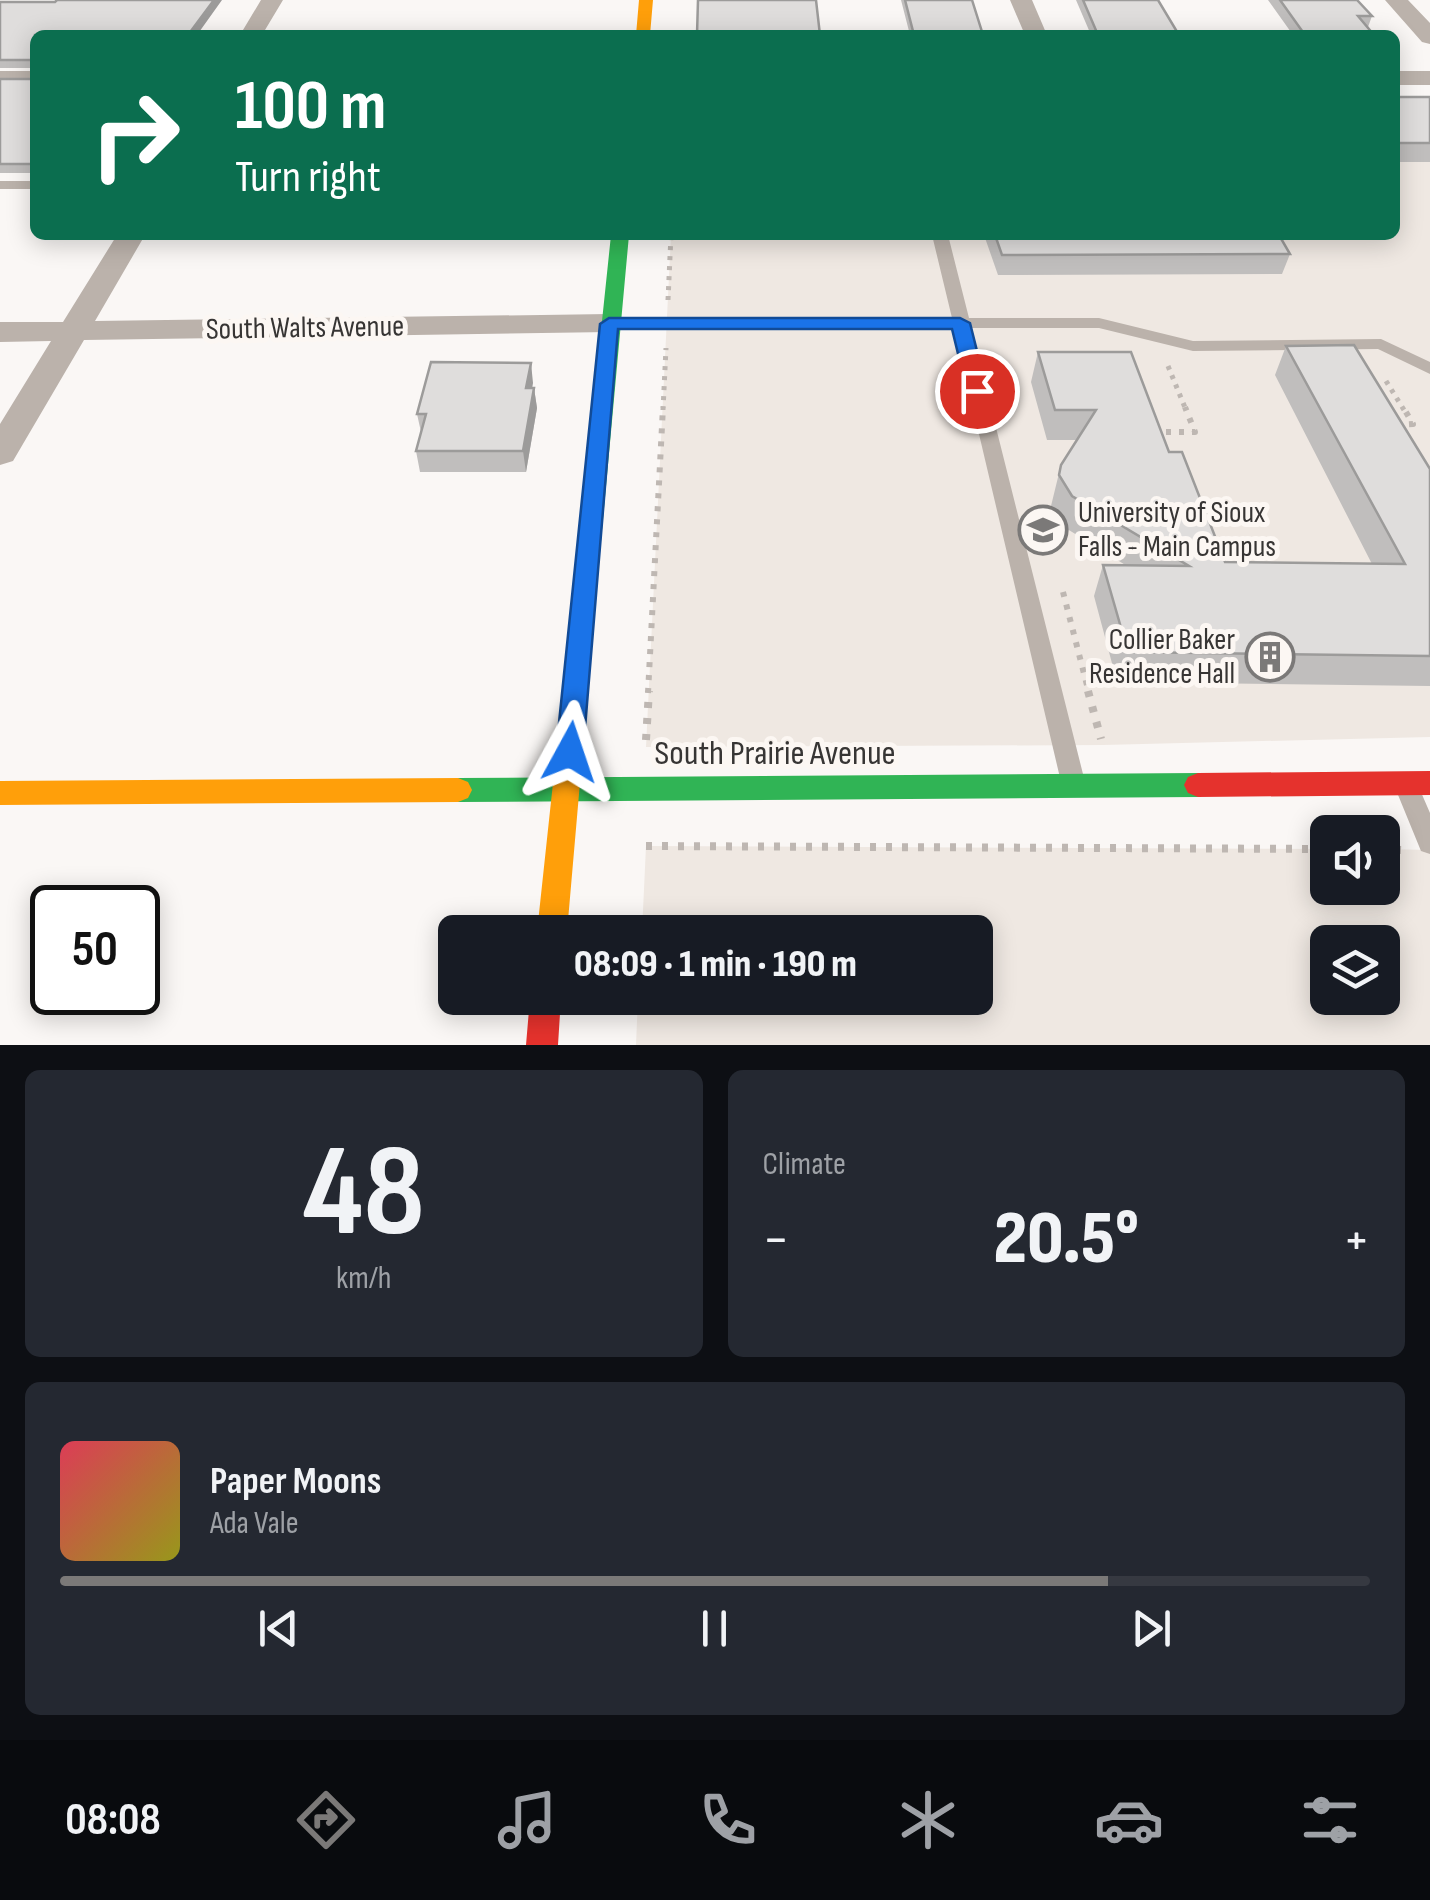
<!DOCTYPE html>
<meta charset="utf-8">
<style>
body{margin:0;font-family:"Sofia Sans Condensed",sans-serif;background:#242831;color:#f1f3f6;height:100vh;display:flex;flex-direction:column;font-size:38px;white-space:nowrap}
*{box-sizing:border-box;margin:0}
p{font-size:32px;color:#9ea1a6}
.icon{flex:none;width:55px;height:55px;fill:none;stroke:currentColor;stroke-width:2;stroke-linecap:round;stroke-linejoin:round}
.map{position:relative;height:1045px;overflow:hidden}
.drawer{display:flex;flex-direction:column;gap:25px;padding:25px;background:#0d0f14;flex:1}
.drawer>*{flex:none}
.banner{position:absolute;left:30px;top:30px;width:1370px;height:210px;border-radius:15px;box-shadow:0 5px 25px #0003;background:#0b6e4f;color:#fff;overflow:hidden}
.fabs{position:absolute;left:1310px;top:815px;display:grid;gap:20px}
.fabs a{display:grid;place-items:center;width:90px;height:90px;border-radius:15px;background:#171b24;box-shadow:0 5px 25px #0003;font-size:50px}
.speed{position:absolute;left:30px;top:885px;display:flex;gap:20px;font-size:50px;font-weight:700;text-align:center}
.speed>*{display:grid;place-content:center;width:130px;height:130px;border-radius:50%;background:#171b24;box-shadow:0 5px 25px #0003;line-height:1}
.speed .limit{border:5px solid #111;border-radius:15px;background:#fff;color:#111}
.pin{position:absolute;display:grid;place-items:center;width:85px;height:85px;color:#fff;margin:-42px;border:5px solid #fff;border-radius:50%;box-shadow:0 2px 10px #0007}
.me{position:absolute;width:110px;margin:-55px;rotate:5deg;stroke-linejoin:round;filter:drop-shadow(0 0 8px #0008)}
.turn{display:flex;align-items:center;gap:35px;height:210px;padding:0 40px;font-size:45px}
.turn .icon{width:130px;height:130px;stroke-width:2.5}
.turn b{display:block;font-size:70px;line-height:85px}
.big{font-size:75px;font-weight:800;line-height:1.1}
.drawer .card{flex:1;display:flex;flex-direction:column;justify-content:center;gap:15px;min-width:0;padding:0 35px;border-radius:15px;background:#242831}
.drawer .dial{align-items:center;gap:0}
.dial b{font-size:130px;line-height:1}
.song{display:flex;align-items:center;gap:30px}
.cover{width:120px;height:120px;border-radius:15px;background:linear-gradient(135deg,hsl(350 70% 55%),hsl(60 70% 35%))}
.played{height:10px;border-radius:5px;background:linear-gradient(90deg,#7b7978 80%,#363941 80%)}
.keys{display:flex;justify-content:space-around;direction:ltr}
.heat{display:flex;justify-content:space-between;align-items:center;font-size:55px;direction:ltr}
.drawer .tiles{flex:1;display:grid;gap:25px;grid-template-columns:1fr 1fr}
.card:last-child{grid-column:span 2}
.trip{position:absolute;left:438px;top:915px;width:555px;height:100px;border-radius:15px;background:#171b24;box-shadow:0 5px 25px #0003;font-weight:800;line-height:100px;text-align:center}
.tab-bar{display:flex;height:160px;justify-content:space-around;align-items:center;background:#090b0e;color:#9ea1a6}
.tab-bar .icon{width:70px;height:70px}
.tab-bar .active{color:#7b7978}
.tab-bar b{font-size:45px;color:#f1f3f6}
.map>svg:first-child{display:block}
.built{fill:#efe8e2;fill-rule:evenodd}
.lines{fill:none;stroke-linecap:round;stroke-linejoin:round}
.path-far2{stroke:#beb7b2;stroke-width:5;stroke-dasharray:4 6;stroke-linecap:butt}
.path-far1{stroke:#beb7b2;stroke-width:6;stroke-dasharray:5 8;stroke-linecap:butt}
.path{stroke:#beb7b2;stroke-width:8;stroke-dasharray:6 10;stroke-linecap:butt}
.lane{fill:#bbb2ab;fill-rule:evenodd}
.street{fill:#bbb2ab;fill-rule:evenodd}
.fast{fill:#30b455;fill-rule:evenodd}
.slow{fill:#ff9f0a;fill-rule:evenodd}
.jam{fill:#e5322d;fill-rule:evenodd}
.wall{fill:#c0bebd}
.shaded-wall{fill:#9c9b9a}
.building{fill:#dfdddc;stroke:#9c9b9a;stroke-width:2.5}
.route{fill:#1a73e8;stroke:#114b97;stroke-width:2.5}
.labels{text-anchor:middle;dominant-baseline:central;stroke-width:10;stroke-linejoin:round;paint-order:stroke}
.street-label{font-size:30px;fill:#373534;stroke:#fcf7f3}
.poi-label{font-size:30px;fill:#373534;stroke:#fcf7f3;text-anchor:start}
.near-street-label{font-size:35px;fill:#373534;stroke:#fcf7f3}
</style>
<div class="map">
<svg width="1430" height="1045" viewBox="0 0 1430 1045">
<rect width="100%" height="100%" fill="#faf7f5"/>
<path class="built" d="M1395 96H1430V737L1103 745 646 747 671 235H1395Z
M646 846 1327 849 1328 888H1382L1383 849 1430 850V1045H636L638 998H975V932H642ZM1328 942H1382V998H1328Z"/>
<g class="lines">
<path class="path-far2" d="M668 300 671 235
M1168 366 1186 410
M1386 381 1404 410
M663 410 666 348"/>
<path class="path-far1" d="M1396 425 1413 424 1403 407
M1153 432H1195L1185 407
M1063 592 1089 693
M648 693 663 407"/>
<path class="path" d="M1088 691 1101 739
M646 740 649 691
M646 846 1328 849
M1382 849 1401 850"/>
<path class="lane" d="M0 181H35V189H0Z
M932 235H948L969 318H1099L1193 341 1381 339 1430 362V374L1378 349 1193 351 1099 328H971L1085 782 1082 789 1073 792 1064 789 1061 782 954 328H610L602 323 610 318H952Z
M1408 780 1417 783 1430 813V854L1421 851 1396 790 1399 783Z"/>
<path class="street" d="M261 0H283L262 35H240Z
M1010 0H1032L1047 35H1025Z
M1385 0H1408L1430 23V44L1422 42Z
M0 71H35V85H0Z
M1395 71H1430V85H1395Z
M117 235H145L95 321 609 314 620 316 625 323 620 330 609 332 84 340 13 461 0 465V424L51 341 0 342V322H63Z"/>
<path class="fast" d="M611 235H629L601 541 590 549 579 541Z
M1198 773 1208 777 1212 785 1208 793 1198 797 458 802 448 798 444 790 448 782 458 778Z"/>
<path class="slow" d="M639 0H653L650 35H636Z
M590 533 601 541 567 932H537L579 541Z
M458 778 468 782 472 790 468 798 458 802 0 805V781Z"/>
<path class="jam" d="M1430 771V795L1198 797 1188 793 1184 785 1188 777 1198 773Z
M530 998H561L558 1045H526Z"/>
</g>
<path class="wall" d="M901 0H972L983 35H910Z
M1076 0H1158L1179 35H1091Z
M1268 0H1357L1372 16 1368 27 1374 35H1293Z
M0 2 35 35V173H0V79H34V68H0Z
M1395 97H1430V162H1395Z
M984 235H1279L1290 254 1282 274 998 275Z
M1286 346 1430 469V686L1117 682 1094 596 1103 565 1127 566 1064 527 1051 506 1061 465 1077 440H1047L1031 382 1038 352 1169 452 1225 562 1372 564 1275 375Z
M531 363 532 388H534L537 408 526 472H420L416 451 421 432 417 414Z"/>
<path class="shaded-wall" d="M214 0H222L197 35H188Z
M531 363 533 383 529 408 526 388Z
M534 388 537 408 526 472 523 451Z"/>
<path class="building" d="M57 0H214L188 35H35V164H0V79H34V60H0V2H55Z
M698 0H816L820 35H697Z
M905 0H972L983 35H914Z
M1083 0H1158L1179 35H1098Z
M1280 0H1357L1372 16H1358L1374 35H1305Z
M1395 97H1430V143H1395Z
M995 235H1279L1290 254 1002 255Z
M1354 345 1430 469V656L1128 652 1103 565 1189 566 1072 496 1059 475 1061 465 1096 410H1055L1038 352H1131L1169 452H1182L1225 562 1405 564 1286 346Z
M431 362 531 363 526 388H534L523 451H416L426 414H417Z"/>
<path class="route" d="M609 318H960L970 323 987 391 977 397 967 391 952 329H618L583 752 579 759 570 763 560 759 556 752 600 324Z"/>
<defs>
<g id="university-ring" transform="scale(2.5)"><circle r="9.5" fill="#fcf7f3" stroke="#7b7978" stroke-width="1.5"/><path d="M0-5L7-2L0 1L-7-2ZM-4 1L0 2.5L4 1V4Q0 6-4 4Z" fill="#7b7978"/></g>
<g id="building-ring" transform="scale(2.5)"><circle r="9.5" fill="#fcf7f3" stroke="#7b7978" stroke-width="1.5"/><path d="M-4-6H4V6H1V3H-1V6H-4ZM-2.5-4.3h1.7v1.8h-1.7ZM.8-4.3h1.7v1.8H.8ZM-2.5-1h1.7V.8h-1.7ZM.8-1h1.7V.8H.8Z" fill="#7b7978"/></g>
</defs>
<g fill-rule="evenodd">
<use href="#university-ring" x="1043" y="530"/>
<use href="#building-ring" x="1270" y="657"/>
</g>
<g class="labels">
<g class="street-label">
<text transform="translate(305 328) rotate(-1)">South Walts Avenue</text>
</g>
<g class="poi-label">
<text x="1078" y="513">University of Sioux<tspan x="1078" dy="34">Falls - Main Campus</tspan></text>
<text x="1235" y="640" text-anchor="end">Collier Baker<tspan x="1235" dy="34">Residence Hall</tspan></text>
</g>
<g class="near-street-label">
<text x="775" y="753">South Prairie Avenue</text>
</g>
</g>
</svg>
<div class="fabs">
<a><svg class="icon" aria-label="sound" viewBox="0 0 24 24"><path d="M4 9h4l5-4v14l-5-4H4zM17 9q2 3 0 6"/></svg></a>
<a><svg class="icon" aria-label="layers" viewBox="0 0 24 24"><path d="M12 4l9 5-9 5-9-5zM3 14l9 5 9-5"/></svg></a>
</div>
<div class="speed"><div class="limit">50</div></div>
<div class="pin" style="left:977px;top:391px;background:#d93025"><svg class="icon" aria-label="arrive" viewBox="0 0 24 24"><path d="M6 21V4h12l-3 4 3 4H6"/></svg></div>
<svg class="me" style="left:570px;top:752px" viewBox="-20 -20 40 40"><path d="M0-17L14 15 0 8-14 15z" fill="#1a73e8" stroke="#fff" stroke-width="4"/></svg>
<div class="trip">08:09 · 1 min · 190 m</div>
<div class="banner">
<div class="turn"><svg class="icon" aria-label="right" viewBox="0 0 24 24"><path d="M7 20v-9h11M14 6l5 5-5 5"/></svg><div><b>100 m</b>Turn right</div></div>
</div>
</div>
<section class="drawer">
<div class="tiles">
<div class="card dial"><b>48</b><p>km/h</p></div>
<div class="card"><p>Climate</p>
<div class="heat"><a>−</a><b class="big">20.5°</b><a>+</a></div>
</div>
<div class="card">
<div class="song"><i class="cover"></i><div><b>Paper Moons</b><p>Ada Vale</p></div></div>
<div class="played"></div>
<div class="keys"><svg class="icon" aria-label="previous" viewBox="0 0 24 24"><path d="M18 5L8 12l10 7zM5 5v14"/></svg><svg class="icon" aria-label="pause" viewBox="0 0 24 24"><path d="M8 5v14M16 5v14"/></svg><svg class="icon" aria-label="next" viewBox="0 0 24 24"><path d="M6 5l10 7-10 7zM19 5v14"/></svg></div>
</div>
</div>
</section>
<nav class="tab-bar">
<b>08:08</b>
<svg class="icon active" aria-label="directions" viewBox="0 0 24 24"><path d="M12 3l9 9-9 9-9-9zM9 14v-3h6M13 9l2 2-2 2"/></svg>
<svg class="icon" aria-label="music" viewBox="0 0 24 24"><path d="M9 18V5l10-2v13"/><circle cx="6" cy="18" r="3"/><circle cx="16" cy="16" r="3"/></svg>
<svg class="icon" aria-label="phone" viewBox="0 0 24 24"><path d="M5 4h4l2 5-3 2q2 4 5 5l2-3 5 2v4C11 20 4 13 5 4z"/></svg>
<svg class="icon" aria-label="climate" viewBox="0 0 24 24"><path d="M12 3v18M4 7l16 10M4 17L20 7"/></svg>
<svg class="icon" aria-label="car" viewBox="0 0 24 24"><path d="M5 17H2v-5l4-1 3-4h7l3 4 3 1v5h-3M9 17h6M6 11h13"/><circle cx="7" cy="17" r="2"/><circle cx="17" cy="17" r="2"/></svg>
<svg class="icon" aria-label="filters" viewBox="0 0 24 24"><path d="M4 7h16M4 17h16"/><circle cx="9" cy="7" r="2"/><circle cx="15" cy="17" r="2"/></svg>
</nav>
